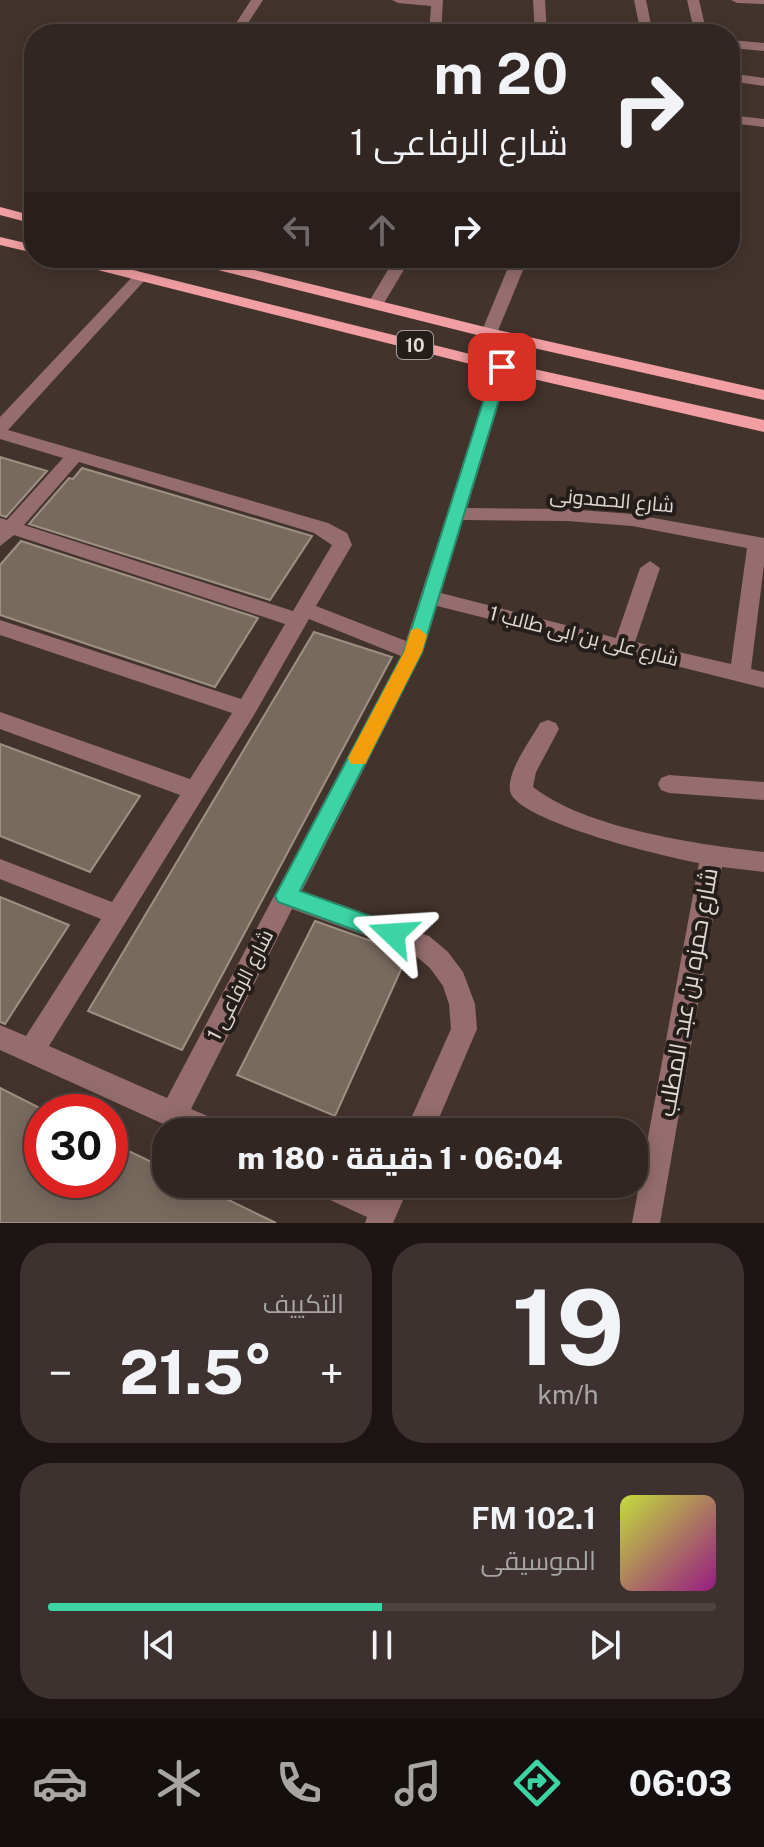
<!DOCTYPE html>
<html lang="ar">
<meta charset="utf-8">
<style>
body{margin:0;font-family:"Public Sans",Cairo,sans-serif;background:#3d322f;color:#f1f3f6;direction:rtl;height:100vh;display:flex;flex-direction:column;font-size:30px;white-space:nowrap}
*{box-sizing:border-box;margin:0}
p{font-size:26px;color:#a8a5a5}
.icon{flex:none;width:44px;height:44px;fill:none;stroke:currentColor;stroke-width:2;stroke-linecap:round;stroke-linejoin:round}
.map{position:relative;height:1223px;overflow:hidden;direction:ltr}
.details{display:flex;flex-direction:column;gap:20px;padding:20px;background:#1c1513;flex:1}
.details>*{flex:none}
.top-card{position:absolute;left:24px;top:24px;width:716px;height:244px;border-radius:32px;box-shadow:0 4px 20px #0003,0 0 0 2px #4d4340;direction:rtl;background:#322622;color:#f1f3f6;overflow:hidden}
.speed{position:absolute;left:24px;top:1094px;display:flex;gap:16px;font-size:40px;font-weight:700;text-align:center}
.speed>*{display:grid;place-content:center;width:104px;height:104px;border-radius:50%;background:#322622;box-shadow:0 4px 20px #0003,0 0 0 2px #4d4340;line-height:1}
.speed .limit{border:12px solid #d22;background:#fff;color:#111}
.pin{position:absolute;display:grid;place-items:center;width:68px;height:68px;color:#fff;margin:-34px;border-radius:16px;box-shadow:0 4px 12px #0006}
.me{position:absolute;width:88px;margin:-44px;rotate:290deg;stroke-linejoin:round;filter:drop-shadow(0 0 6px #0008)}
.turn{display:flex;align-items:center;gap:28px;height:168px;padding:0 40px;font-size:36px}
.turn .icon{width:104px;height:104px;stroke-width:2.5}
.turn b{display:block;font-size:56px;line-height:68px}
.lanes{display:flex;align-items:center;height:76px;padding:0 40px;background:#0003;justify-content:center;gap:40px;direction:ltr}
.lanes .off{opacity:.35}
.big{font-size:60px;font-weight:800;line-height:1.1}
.details .card{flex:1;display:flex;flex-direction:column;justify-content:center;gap:12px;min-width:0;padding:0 28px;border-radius:32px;background:#3d322f}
.details .dial{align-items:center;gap:0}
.dial b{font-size:104px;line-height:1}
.song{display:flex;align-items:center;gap:24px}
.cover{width:96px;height:96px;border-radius:12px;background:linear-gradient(135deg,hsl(70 70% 55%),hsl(310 70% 35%))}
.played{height:8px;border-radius:4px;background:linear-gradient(90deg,#3cd4a4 50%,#4d4340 50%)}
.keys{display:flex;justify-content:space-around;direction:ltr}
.heat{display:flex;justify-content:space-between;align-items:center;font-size:44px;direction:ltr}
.details .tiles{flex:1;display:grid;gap:20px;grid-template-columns:1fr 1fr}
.card:last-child{grid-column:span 2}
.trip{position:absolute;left:152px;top:1118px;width:496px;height:80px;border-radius:32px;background:#322622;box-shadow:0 4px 20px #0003,0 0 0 2px #4d4340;font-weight:800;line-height:80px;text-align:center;direction:rtl}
.tab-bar{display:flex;height:128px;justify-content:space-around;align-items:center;background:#140f0e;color:#a8a5a5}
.tab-bar .icon{width:56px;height:56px}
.tab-bar .current{color:#3cd4a4}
.tab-bar b{font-size:36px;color:#f1f3f6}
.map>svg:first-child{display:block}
.building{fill:#786b5e;stroke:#9e9082;stroke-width:2}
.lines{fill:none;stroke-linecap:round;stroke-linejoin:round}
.minor{fill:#956d6e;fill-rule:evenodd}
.major{fill:#f19fa3;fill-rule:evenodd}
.route{fill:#3cd4a4;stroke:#278a6b;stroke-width:2}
.slow{fill:#f59e0b}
.labels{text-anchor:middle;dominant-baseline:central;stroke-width:8;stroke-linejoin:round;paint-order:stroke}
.shield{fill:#241d1a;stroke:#a89f9c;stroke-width:2}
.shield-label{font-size:18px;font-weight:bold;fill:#e1d7d3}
.street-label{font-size:20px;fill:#e1d7d3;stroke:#241d1a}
.near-street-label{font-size:24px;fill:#e1d7d3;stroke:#241d1a}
</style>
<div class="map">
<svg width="764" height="1223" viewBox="0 0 764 1223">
<rect width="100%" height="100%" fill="#43332d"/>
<path class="building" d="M0 457 47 471 6 517 0 515Z
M82 468 312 536 270 600 29 524 69 478 73 479Z
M21 541 258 618 215 687 0 615V565Z
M314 632 392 657 182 1050 88 1011Z
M0 744 140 796 90 872 0 836Z
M0 897 69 925 5 1024 0 1022Z
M315 921 408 954 335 1116 237 1075Z
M0 1088 42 1109V1180H110V1142L166 1169V1184H196L276 1223H0Z"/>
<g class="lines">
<path class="minor" d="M251 0H263L241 34H229Z
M392 0H443L441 34H429L431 6 398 3Z
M533 0H545L547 34H535Z
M634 0H646L653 34H641Z
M687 0H699L707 34H695Z
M731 0H764V4L737 3Z
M730 40 764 43V51L730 48Z
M730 73 764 78V86L730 81Z
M730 115 764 119V127L730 123Z
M395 258H411L381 308H369L367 305Z
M512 258H528L497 333 495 336H483L481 333Z
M140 272 145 274V280L8 430 328 523 347 533 352 545 316 606 406 641 494 367 502 362 510 367 467 508 567 509 632 514 764 538V565L751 669 764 672V688L437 606 423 652 302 891 429 936 448 952 463 972 475 1004 477 1029 433 1132H405L451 1029 449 1004 443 986 430 968 411 952 292 909 191 1109 222 1122 226 1132H181L0 1050V1025L26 1036 101 919 0 879V859L112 902 180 795 0 729V712L190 779 232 713 0 635V620L241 699 285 624 14 535 0 546V518L7 520 63 458 0 439V417L135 274ZM79 462 314 533 332 545 293 611 24 525ZM463 520 567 521 632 526 747 548 731 664 635 642 660 568 650 561 640 568 616 638 441 593ZM309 619 401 656 167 1098 49 1046 254 715Z
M548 720 556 723 559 729 536 772 533 787C587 829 697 844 764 852V872L722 867 660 1223H632L699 863C669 858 515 821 510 791 507 770 531 740 540 723Z
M669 775 764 782V800L669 793 661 790 658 784 661 778Z
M313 1184H359L378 1192 382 1184H410L393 1223H365L367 1217 317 1194Z"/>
<path class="major" d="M0 207 34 216V224L0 215Z
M0 237 34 245V253L0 245Z
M59 258H85L502 362 764 420V432L502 372 62 261Z
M179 258H205L489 328 764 390V400L489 338 182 261Z"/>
</g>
<path class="route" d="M502 362 509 367 422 652 300 891 401 927 404 934 401 941 393 944 278 902 275 896 404 652 494 367Z"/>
<path class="slow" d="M418 628 427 635 422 652 365 764H351L348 758 404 652 411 630Z"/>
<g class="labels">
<rect class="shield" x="397" y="331" width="36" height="28" rx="6"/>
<g class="shield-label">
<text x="415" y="345">10</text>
</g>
<g class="street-label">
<text transform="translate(612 500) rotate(5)">شارع الحمدونى</text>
<text transform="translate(584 636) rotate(14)">شارع على بن ابى طالب 1</text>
<text transform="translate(240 985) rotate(-63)">شارع الرفاعى 1</text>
</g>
<g class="near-street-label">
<text transform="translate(687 992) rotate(-80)">شارع حمزه بن عبد المطلب</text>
</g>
</g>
</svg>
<div class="speed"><div class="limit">30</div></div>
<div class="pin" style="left:502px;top:367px;background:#d93025"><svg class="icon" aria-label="arrive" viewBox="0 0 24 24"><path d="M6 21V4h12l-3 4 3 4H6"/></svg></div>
<svg class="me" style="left:393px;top:934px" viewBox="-20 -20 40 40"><path d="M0-17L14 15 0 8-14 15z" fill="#3cd4a4" stroke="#fff" stroke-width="4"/></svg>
<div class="trip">06:04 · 1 دقيقة · 180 m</div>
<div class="top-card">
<div class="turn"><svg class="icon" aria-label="right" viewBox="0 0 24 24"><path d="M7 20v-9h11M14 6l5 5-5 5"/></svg><div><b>20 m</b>شارع الرفاعى 1</div></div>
<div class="lanes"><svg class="icon off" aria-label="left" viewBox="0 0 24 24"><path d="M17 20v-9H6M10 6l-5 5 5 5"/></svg><svg class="icon off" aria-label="ahead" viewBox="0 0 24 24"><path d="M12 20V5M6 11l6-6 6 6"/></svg><svg class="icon" aria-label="right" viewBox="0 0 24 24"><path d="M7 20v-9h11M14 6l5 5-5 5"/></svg></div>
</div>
</div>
<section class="details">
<div class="tiles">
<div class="card dial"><b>19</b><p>km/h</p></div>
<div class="card"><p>التكييف</p>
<div class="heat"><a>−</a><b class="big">21.5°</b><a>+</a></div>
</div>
<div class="card">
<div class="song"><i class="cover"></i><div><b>102.1 FM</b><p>الموسيقى</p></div></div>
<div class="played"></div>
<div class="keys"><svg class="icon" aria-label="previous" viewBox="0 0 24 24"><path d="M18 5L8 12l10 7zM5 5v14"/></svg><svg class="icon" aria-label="pause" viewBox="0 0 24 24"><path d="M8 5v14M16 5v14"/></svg><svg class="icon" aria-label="next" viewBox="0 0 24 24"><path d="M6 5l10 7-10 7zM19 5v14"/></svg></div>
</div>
</div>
</section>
<nav class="tab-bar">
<b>06:03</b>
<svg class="icon current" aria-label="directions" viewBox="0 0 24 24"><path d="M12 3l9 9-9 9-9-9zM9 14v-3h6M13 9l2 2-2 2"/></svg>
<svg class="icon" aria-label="music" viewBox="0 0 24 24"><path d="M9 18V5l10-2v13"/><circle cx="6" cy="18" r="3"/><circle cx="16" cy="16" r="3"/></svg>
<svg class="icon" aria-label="phone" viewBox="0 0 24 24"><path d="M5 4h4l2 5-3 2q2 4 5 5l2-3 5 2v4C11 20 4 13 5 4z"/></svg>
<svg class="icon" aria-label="climate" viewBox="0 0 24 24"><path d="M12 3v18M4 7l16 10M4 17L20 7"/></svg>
<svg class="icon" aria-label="car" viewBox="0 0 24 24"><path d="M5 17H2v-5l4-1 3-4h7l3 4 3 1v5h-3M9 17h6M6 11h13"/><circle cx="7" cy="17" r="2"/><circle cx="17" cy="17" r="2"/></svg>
</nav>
